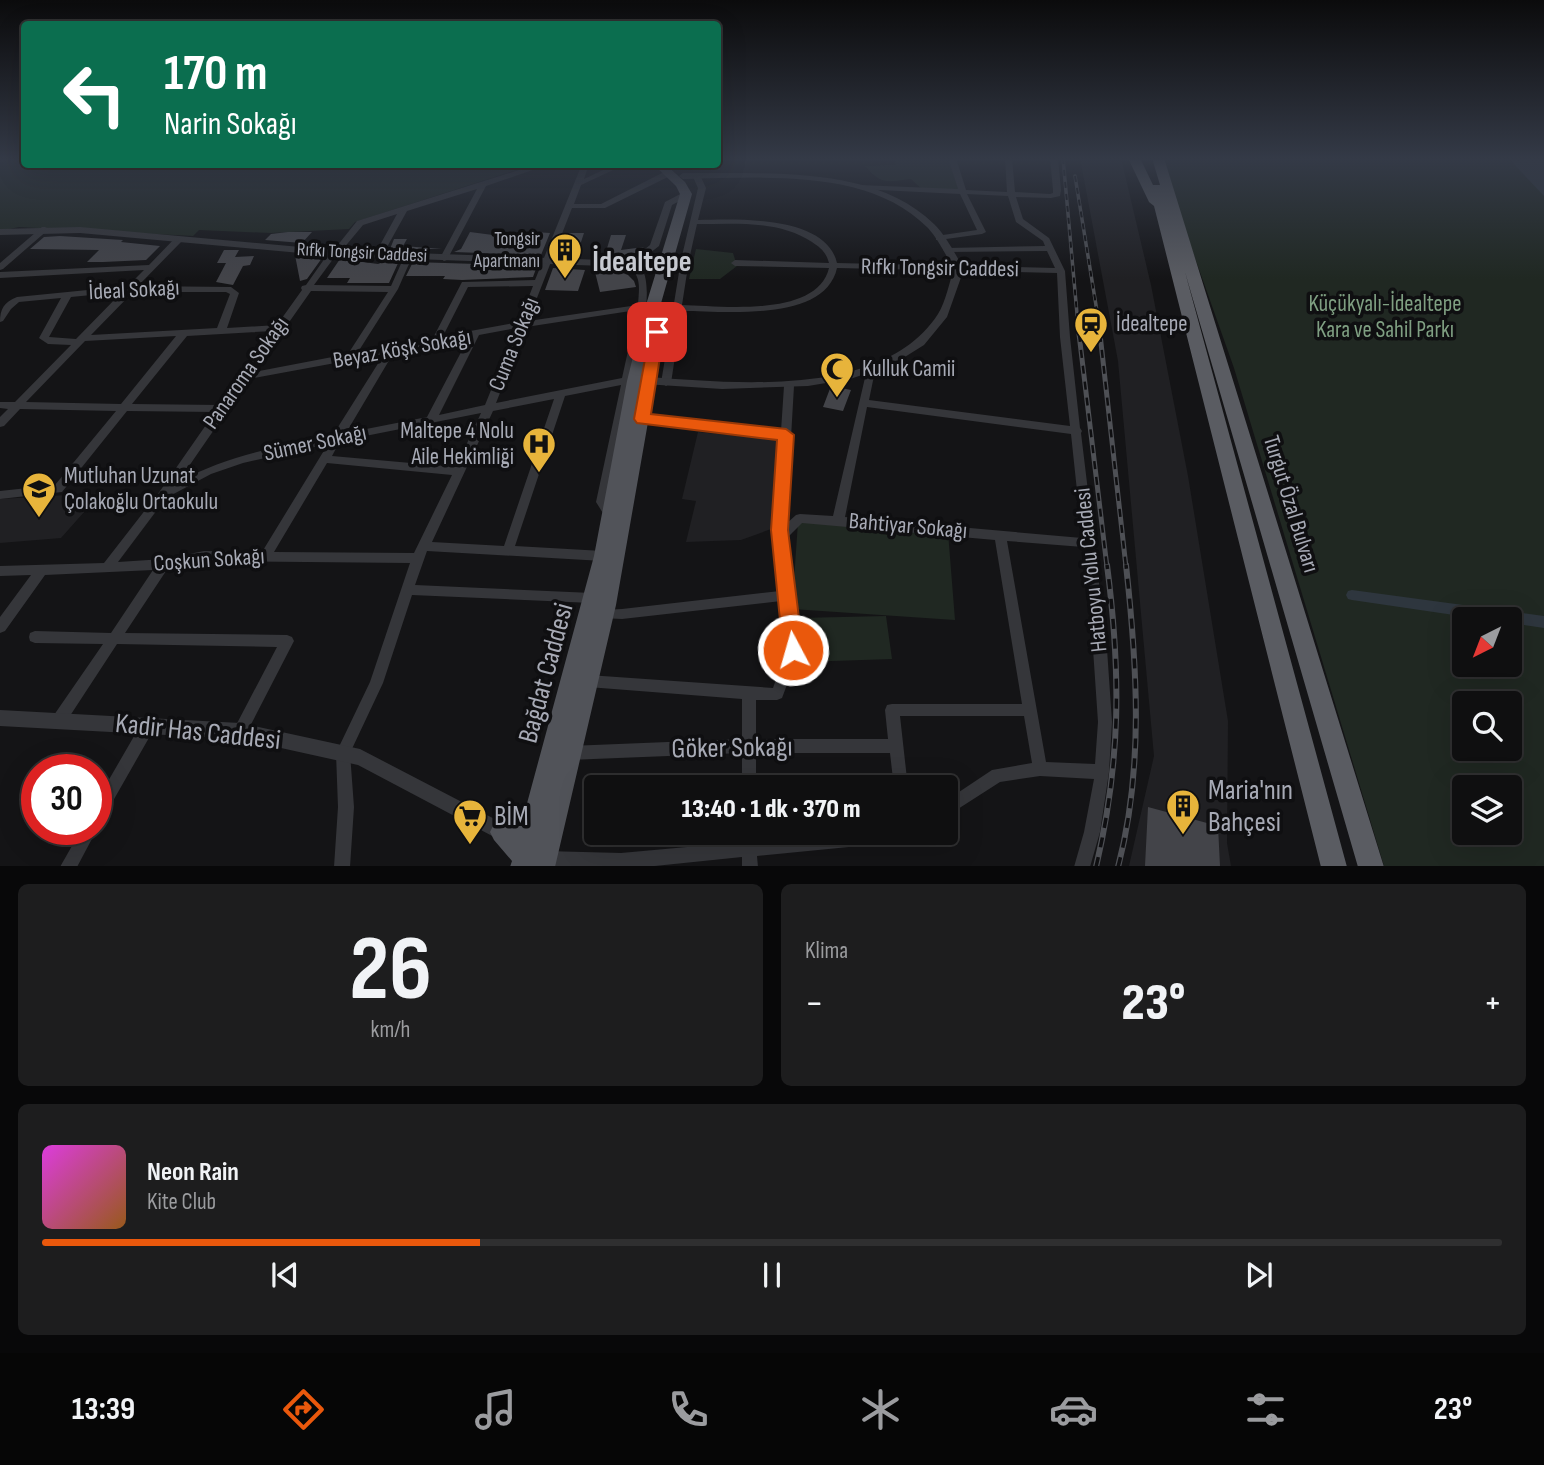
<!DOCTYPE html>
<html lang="tr">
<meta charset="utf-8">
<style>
body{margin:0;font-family:"Sofia Sans Condensed",sans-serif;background:#1d1d1e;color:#f1f3f6;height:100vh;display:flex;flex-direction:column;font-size:26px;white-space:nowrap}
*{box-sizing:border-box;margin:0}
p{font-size:23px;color:#9b9c9f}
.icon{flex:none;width:38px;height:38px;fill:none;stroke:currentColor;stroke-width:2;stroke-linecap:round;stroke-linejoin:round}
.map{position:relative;height:866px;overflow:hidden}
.details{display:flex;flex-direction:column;gap:18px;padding:18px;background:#080809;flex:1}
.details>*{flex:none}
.top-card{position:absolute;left:21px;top:21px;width:700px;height:147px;border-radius:7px;box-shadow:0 7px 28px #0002,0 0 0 2px #2f2f30;background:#0b6e4f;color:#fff;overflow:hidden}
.needle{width:46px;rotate:222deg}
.tools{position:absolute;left:1452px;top:607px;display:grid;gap:14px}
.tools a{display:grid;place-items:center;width:70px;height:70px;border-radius:7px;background:#0f0f10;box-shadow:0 7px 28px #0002,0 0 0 2px #2f2f30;font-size:35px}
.speed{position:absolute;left:21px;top:754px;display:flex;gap:14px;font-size:35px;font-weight:700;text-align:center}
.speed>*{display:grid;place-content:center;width:91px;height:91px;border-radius:50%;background:#0f0f10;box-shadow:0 7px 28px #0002,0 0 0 2px #2f2f30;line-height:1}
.speed .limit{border:10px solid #d22;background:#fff;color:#111}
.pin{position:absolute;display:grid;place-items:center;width:60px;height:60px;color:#fff;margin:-30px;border-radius:14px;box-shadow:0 4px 10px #0006}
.me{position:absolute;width:77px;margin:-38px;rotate:354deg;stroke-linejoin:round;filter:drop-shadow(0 0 5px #0008)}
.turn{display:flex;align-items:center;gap:24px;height:147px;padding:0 28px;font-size:32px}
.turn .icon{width:91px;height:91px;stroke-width:2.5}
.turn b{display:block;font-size:49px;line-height:60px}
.big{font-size:52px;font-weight:800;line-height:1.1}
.details .card{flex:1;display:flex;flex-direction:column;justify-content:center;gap:10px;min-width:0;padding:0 24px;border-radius:10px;background:#1d1d1e}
.details .dial{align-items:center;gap:0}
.dial b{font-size:91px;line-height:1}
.song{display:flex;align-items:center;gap:21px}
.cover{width:84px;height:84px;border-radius:10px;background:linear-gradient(135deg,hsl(300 70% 55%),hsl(30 70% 35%))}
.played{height:7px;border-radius:4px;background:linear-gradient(90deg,#ea580c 30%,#2f2f30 30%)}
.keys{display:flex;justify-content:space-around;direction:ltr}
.heat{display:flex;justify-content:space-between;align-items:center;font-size:38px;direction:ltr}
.details .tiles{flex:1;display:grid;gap:18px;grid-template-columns:1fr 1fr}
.card:last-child{grid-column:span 2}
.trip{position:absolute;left:584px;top:775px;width:374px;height:70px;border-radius:7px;background:#0f0f10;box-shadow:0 7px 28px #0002,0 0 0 2px #2f2f30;font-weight:800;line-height:70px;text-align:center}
.dock{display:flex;height:112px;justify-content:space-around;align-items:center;background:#060606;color:#9b9c9f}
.dock .icon{width:49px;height:49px}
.dock .selected{color:#ea580c}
.dock b{font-size:32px;color:#f1f3f6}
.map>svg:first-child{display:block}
.built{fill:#202023}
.green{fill:#202822;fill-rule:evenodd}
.water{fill:#2e363e}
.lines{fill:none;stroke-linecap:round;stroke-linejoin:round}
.canal{fill:#2e363e;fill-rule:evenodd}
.building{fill:#434449}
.minor{fill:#35363a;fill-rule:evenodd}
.tertiary{fill:#35363a;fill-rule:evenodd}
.primary{fill:#515359;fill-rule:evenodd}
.trunk{fill:#5a5c62;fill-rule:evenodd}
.rail-far2-casing{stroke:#4e5055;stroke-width:3.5}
.rail-far1-casing{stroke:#4e5055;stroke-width:5}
.rail-casing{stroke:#4e5055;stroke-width:6}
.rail-far2{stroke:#0f0f11;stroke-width:2;stroke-dasharray:6;stroke-linecap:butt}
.rail-far1{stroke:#0f0f11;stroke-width:2.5;stroke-dasharray:8;stroke-linecap:butt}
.rail{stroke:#0f0f11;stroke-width:3.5;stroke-dasharray:10;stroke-linecap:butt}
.route{fill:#ea580c;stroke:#983908;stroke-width:2}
.labels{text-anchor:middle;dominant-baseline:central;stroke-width:7;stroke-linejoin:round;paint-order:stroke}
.far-poi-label{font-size:19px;fill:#a7aab5;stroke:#0f0f11;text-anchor:end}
.far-street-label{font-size:19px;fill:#a7aab5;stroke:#0f0f11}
.street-label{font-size:23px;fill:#a7aab5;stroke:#0f0f11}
.park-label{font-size:23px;fill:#7f9f82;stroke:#0f0f11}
.poi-label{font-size:23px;fill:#a7aab5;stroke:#0f0f11;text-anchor:start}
.near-street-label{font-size:28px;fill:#a7aab5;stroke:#0f0f11}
.near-poi-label{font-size:28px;fill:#a7aab5;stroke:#0f0f11;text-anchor:start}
.district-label{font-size:30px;font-weight:bold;fill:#c7cad1;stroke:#0f0f11}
</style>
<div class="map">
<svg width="1544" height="867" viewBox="0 0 1544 867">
<rect width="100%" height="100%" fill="#141416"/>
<path class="built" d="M1080 158H1121L1151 285 1188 476 1228 721 1227 843 1231 866H1129L1154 756 1118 361Z
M698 432 780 440 774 528 741 540 686 542 696 501 682 499Z
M101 493 61 538 0 543V499Z"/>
<path class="green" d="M10 158H24V164L532 165 355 222 349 229 271 233 199 230 193 236 19 227 0 231V163Z
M896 158H948L959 191 923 190 911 179C887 182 881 185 865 166L895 165Z
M1162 158H1508L1544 195V866H1384L1234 368 1173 196ZM1465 620H1510V665H1465ZM1465 704H1510V749H1465ZM1465 788H1510V833H1465Z
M696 249 733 253 737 266 720 279H689Z
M798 522 948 532 955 620 792 609Z
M886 616 892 659 802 662 799 618Z"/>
<path class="water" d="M1508 158H1544V196Z"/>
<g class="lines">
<path class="canal" d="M1352 590 1544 616V628L1510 623V620H1488L1352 600 1348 599 1346 595 1348 591Z"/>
</g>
<path class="building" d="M288 232H312L302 243 265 240 271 234Z
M470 232 530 240 535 232 550 233 541 255 454 252 461 249Z
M568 233H584L577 254 561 253Z
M611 235H626L621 250 644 247 631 256 605 255Z
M60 236 123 240 121 242 160 246 146 260 103 262H87L99 250 30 249 44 237Z
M394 239H407L403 246 442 249H390Z
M224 250H239L235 257 254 256 250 265 243 266 233 285 216 282 226 263H217Z
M295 255 322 258 307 279 300 281Z
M340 259 378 264 386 261H399L389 283H347L350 278H327Z
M413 262 445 263 537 266 533 277 462 280 443 279 445 276H406Z
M553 268 585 270 578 291 545 290Z
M612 269 628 275 634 281 636 287 600 292 595 272Z
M831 386 851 390 843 411 823 407Z
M1148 807 1218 826 1220 866H1145Z"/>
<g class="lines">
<path class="minor" d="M0 158H11L0 163Z
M948 158H956L966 190 1007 192 1005 158H1012L1015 192 1050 194 1053 193V190L1050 158H1058L1061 190 1060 196 1051 198 1016 197 1023 219 1049 238 1065 271 1070 337 1080 428 1082 431 1081 433 1107 649 1112 722 1109 772 1100 832 1090 867H1074L1084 832 1094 779 1040 776 1000 782 947 816V800L992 770 1032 763 1024 716H900L908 788H894L890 753H756V788H742V753L569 760 564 758 562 753 564 748 569 746 742 739V699L588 687 583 685 581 681 583 677 588 675 773 688 786 650 781 601 622 619 601 618 599 614 601 610 622 609 780 591 774 537 780 438 642 423 638 422 637 419 638 416 642 415 781 431 784 386 785 384H793L794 386 786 524 796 515 800 514 833 516 867 369 870 368 875 371 869 400 1070 426 1060 337 1057 273 837 268C825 323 724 311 682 311L671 383 666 386 661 383 681 260 698 188 693 177 694 175H700L706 188 698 220C736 219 826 215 837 263L1055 268 1047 251 947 252 943 250 947 248 1045 246 1043 241 1016 222 1008 196 967 194 986 232 982 234 939 240H936V236L977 230 960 194 859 189 855 187 859 185 958 189ZM697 224C736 224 778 220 812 242 821 248 826 252 829 263L735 260 731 263 735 266 829 268C817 318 721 306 682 305L689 260ZM867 407 1071 434 1082 538 845 517ZM802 523 995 540 1022 704H892L887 705 885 710 888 739H756V700H777L782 698 800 650 787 538ZM1007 541 1083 547 1093 649 1098 722 1095 764 1046 762Z
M538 164H550L486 186 447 260 444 261 440 258 477 189 407 211 381 258H375L374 256 397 214 363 225 338 255H336L314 285 391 286 404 257 405 255H411L412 257 398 289 358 352 433 338 462 282 535 280 582 164H589L584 179 616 164H626L581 185 574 204H601L666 171H672V175L605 208H572L528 321 638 305C639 287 642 278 628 264L629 262C665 261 636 358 632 378L642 379 644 381 639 384H631L608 502 616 515 614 518H606L596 502 621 385 565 396 515 546 603 551 607 553 609 556 607 559 603 561 427 551 415 585 592 593 596 594 598 598 596 602 592 603 412 595 383 683 350 753 354 807 350 867H334L338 807 336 753 370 682 410 563 204 561 168 568 125 633 287 635 292 637 294 641 245 736 240 738 235 736 233 731 277 647 117 644 64 725 59 727 54 725 52 720 54 715 103 644 35 643 30 641 29 637 30 633 35 631 111 633 153 570 45 575 5 631 0 633V617L31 575 0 576V566L104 563 160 491 215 412 127 411 62 492 0 499V491L55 485 116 411 20 409 4 426 0 427V417L8 409 0 408V402H15L71 345 48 344 39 338 61 298 19 302 11 309 3 321 0 322C0 309 4 302 17 297L128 286 144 270 0 278V272L149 265 176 237H179L183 239 182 241 138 286 231 287 239 293 227 328 277 325 302 290 301 288 302 286 306 285 330 251H333L357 221ZM533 286 519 322 443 336 468 287ZM311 291 388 292 348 354 254 372ZM122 292 76 339 49 337 71 297ZM133 292H226L230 294 217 328 91 335ZM637 310 622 378 496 403 526 327ZM516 328 485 405 439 415 479 335ZM273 331 220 405 132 404 187 336ZM176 336 121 404 26 402 85 341ZM469 337 427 417 346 433 394 352ZM384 354 333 435C279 446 226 456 178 482L249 379ZM554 399 504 546 432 542 493 411ZM481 413 456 467 332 456 340 441ZM328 444 262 552 204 551 164 559 118 562 166 498 211 474 243 463ZM327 463 452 475 414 553 274 552Z
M42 227H45L49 229 3 269 0 270V263Z
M149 717 154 719 156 724 154 729 101 822 96 824V802L144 719Z
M96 829 97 830 94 835 77 867H60L81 830Z
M741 833H757V840L830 833H918L915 838 910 841 757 856 758 867H742V857L645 867H544L539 865 537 859 539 853 545 851 621 853 742 842Z"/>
<path class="tertiary" d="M747 173C811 174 886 177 934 224 947 237 955 254 964 269L947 317 924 345 892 365 850 379 808 386 722 389 644 384 642 381 648 377C735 383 883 399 938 314 946 301 949 283 954 269 946 256 939 240 928 228 869 167 761 178 683 179L679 176 683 173Z
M686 191 690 194 689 196 672 205 659 246 632 267 333 256 80 233 0 235V229L80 227 333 250 630 261 650 245 665 202Z
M0 710 240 723 360 749 508 826 511 832 508 838 502 841 496 838 358 765 240 739 0 726Z"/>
<path class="primary" d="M653 164H665L685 182 692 194 656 321 663 322 665 325 616 605 555 867H510L512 861 494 840 490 832 494 824 514 817 526 807 594 556 627 381 645 308 680 194 676 186Z"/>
<path class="trunk" d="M1128 158H1140L1153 185H1160L1152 158H1164L1384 867H1358L1185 272 1347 867H1321L1154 206 1149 202Z"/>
<g class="rail-far2-casing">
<path id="rail-far2" d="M1063 158 1079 336
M1075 176 1101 336"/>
</g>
<g class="rail-far1-casing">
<path id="rail-far1" d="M1079 334 1107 567
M1100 334 1126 567"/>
</g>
<g class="rail-casing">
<path id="rail" d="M1096 867C1121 761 1121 673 1107 565
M1118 867C1144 768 1137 665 1126 565"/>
</g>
<use href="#rail-far2" class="rail-far2"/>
<use href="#rail-far1" class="rail-far1"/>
<use href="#rail" class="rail"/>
</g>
<linearGradient id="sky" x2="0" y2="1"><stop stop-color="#0b0b0c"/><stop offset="0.57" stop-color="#343a47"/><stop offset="1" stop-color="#343a47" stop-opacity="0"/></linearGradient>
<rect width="1544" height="279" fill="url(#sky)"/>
<path class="route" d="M657 328 664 332 651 414 786 429 794 435 788 530 803 650 800 656 793 659 786 656 783 650 771 530 777 440 637 423 634 419 650 332Z"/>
<defs>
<g id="building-pin" transform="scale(1.75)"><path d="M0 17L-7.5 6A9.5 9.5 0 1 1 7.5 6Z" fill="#e7b43b" stroke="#0f0f11"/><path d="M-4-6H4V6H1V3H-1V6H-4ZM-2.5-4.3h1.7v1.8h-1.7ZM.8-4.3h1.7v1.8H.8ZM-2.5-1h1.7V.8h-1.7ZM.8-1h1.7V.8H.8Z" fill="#111"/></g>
<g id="station-pin" transform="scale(1.75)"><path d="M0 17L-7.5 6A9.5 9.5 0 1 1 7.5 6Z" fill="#e7b43b" stroke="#0f0f11"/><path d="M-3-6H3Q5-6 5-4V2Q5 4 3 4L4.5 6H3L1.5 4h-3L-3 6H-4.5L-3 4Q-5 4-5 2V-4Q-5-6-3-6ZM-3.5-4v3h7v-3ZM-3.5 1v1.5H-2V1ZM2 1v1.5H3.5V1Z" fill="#111"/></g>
<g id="mosque-pin" transform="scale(1.75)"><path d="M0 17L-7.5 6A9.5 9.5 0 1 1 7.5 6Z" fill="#e7b43b" stroke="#0f0f11"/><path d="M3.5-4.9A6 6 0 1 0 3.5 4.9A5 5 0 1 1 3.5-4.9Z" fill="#111"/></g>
<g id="hospital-pin" transform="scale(1.75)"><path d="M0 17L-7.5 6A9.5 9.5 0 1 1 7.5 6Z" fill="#e7b43b" stroke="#0f0f11"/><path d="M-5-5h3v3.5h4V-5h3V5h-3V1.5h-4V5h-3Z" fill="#111"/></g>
<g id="school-pin" transform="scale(1.75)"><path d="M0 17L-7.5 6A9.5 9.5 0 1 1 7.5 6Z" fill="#e7b43b" stroke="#0f0f11"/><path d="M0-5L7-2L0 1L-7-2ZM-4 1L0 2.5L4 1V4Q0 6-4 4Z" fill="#111"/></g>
<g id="supermarket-pin" transform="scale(1.75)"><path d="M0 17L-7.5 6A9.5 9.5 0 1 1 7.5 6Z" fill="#e7b43b" stroke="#0f0f11"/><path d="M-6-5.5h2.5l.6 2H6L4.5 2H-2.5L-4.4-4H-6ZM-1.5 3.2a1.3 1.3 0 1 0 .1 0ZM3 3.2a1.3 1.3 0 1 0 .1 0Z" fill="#111"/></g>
</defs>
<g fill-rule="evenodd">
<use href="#building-pin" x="565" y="250"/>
<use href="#station-pin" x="1091" y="324"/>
<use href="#mosque-pin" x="837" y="369"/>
<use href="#hospital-pin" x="539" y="444"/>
<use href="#school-pin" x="39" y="489"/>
<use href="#building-pin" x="1183" y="806"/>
<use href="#supermarket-pin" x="470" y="816"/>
</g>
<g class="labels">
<g class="far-poi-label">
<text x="540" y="239">Tongsir<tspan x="540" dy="22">Apartmanı</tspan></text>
</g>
<g class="far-street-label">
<text transform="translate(362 253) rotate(3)">Rıfkı Tongsir Caddesi</text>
</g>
<g class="street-label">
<text transform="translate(940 268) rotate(1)">Rıfkı Tongsir Caddesi</text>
<text transform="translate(134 290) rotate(-3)">İdeal Sokağı</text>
<text transform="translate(514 344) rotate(-68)">Cuma Sokağı</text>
<text transform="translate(402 349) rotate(-10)">Beyaz Köşk Sokağı</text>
<text transform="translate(246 373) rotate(-55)">Panaroma Sokağı</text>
<text transform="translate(315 443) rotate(-12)">Sümer Sokağı</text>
<text transform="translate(1291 504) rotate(73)">Turgut Özal Bulvarı</text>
<text transform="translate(908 526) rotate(5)">Bahtiyar Sokağı</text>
<text transform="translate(209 560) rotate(-4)">Coşkun Sokağı</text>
<text transform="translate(1091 570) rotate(-96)">Hatboyu Yolu Caddesi</text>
</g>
<g class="park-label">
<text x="1385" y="304">Küçükyalı-İdealtepe<tspan x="1385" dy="26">Kara ve Sahil Parkı</tspan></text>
</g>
<g class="poi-label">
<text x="1116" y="324">İdealtepe</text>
<text x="862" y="369">Kulluk Camii</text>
<text x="514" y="431" text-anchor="end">Maltepe 4 Nolu<tspan x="514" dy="26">Aile Hekimliği</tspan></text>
<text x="64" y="476">Mutluhan Uzunat<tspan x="64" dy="26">Çolakoğlu Ortaokulu</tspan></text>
</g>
<g class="near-street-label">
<text transform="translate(546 673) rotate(-75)">Bağdat Caddesi</text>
<text transform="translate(198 732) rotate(6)">Kadir Has Caddesi</text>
<text transform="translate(732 748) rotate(-1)">Göker Sokağı</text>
</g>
<g class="near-poi-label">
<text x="1208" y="790">Maria'nın<tspan x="1208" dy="32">Bahçesi</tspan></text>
<text x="494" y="816">BİM</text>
</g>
<g class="district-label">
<text x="642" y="262">İdealtepe</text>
</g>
</g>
</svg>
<div class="tools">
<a><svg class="needle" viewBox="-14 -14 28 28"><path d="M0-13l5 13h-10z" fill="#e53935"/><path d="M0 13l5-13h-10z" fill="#9b9c9f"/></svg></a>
<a><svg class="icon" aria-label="search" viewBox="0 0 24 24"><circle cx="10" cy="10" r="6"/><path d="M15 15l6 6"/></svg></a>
<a><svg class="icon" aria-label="layers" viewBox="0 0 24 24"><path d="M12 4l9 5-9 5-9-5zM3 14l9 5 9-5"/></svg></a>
</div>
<div class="speed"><div class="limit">30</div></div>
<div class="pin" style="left:657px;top:332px;background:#d93025"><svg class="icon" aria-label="arrive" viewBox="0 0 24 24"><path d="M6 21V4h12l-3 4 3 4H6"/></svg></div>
<svg class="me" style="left:793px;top:650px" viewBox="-20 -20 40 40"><circle r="17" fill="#ea580c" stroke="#fff" stroke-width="3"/><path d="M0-11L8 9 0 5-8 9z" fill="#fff"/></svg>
<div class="trip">13:40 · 1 dk · 370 m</div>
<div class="top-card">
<div class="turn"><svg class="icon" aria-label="left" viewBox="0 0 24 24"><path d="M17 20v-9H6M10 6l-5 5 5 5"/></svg><div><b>170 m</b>Narin Sokağı</div></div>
</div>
</div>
<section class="details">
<div class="tiles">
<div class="card dial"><b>26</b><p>km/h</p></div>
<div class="card"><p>Klima</p>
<div class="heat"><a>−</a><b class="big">23°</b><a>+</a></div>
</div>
<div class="card">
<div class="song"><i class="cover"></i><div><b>Neon Rain</b><p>Kite Club</p></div></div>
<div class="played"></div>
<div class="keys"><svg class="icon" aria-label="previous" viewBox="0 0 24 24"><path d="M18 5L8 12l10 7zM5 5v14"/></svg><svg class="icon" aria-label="pause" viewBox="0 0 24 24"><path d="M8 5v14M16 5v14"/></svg><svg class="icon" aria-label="next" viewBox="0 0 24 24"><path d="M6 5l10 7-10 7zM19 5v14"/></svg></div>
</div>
</div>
</section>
<nav class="dock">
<b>13:39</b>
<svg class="icon selected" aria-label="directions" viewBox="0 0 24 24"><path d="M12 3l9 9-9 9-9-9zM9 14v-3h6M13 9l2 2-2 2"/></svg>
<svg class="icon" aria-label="music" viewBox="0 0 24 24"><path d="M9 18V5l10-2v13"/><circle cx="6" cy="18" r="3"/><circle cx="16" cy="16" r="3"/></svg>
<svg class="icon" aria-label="phone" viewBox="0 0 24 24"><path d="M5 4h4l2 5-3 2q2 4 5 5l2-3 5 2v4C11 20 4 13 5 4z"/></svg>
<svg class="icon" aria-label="climate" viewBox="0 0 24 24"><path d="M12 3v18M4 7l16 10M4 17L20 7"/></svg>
<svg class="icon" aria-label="car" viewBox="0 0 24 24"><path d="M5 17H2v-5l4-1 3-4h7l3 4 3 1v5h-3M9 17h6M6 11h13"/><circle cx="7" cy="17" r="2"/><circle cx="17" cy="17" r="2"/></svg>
<svg class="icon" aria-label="filters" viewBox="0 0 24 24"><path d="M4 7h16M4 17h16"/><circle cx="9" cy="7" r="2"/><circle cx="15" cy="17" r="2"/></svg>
<b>23°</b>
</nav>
